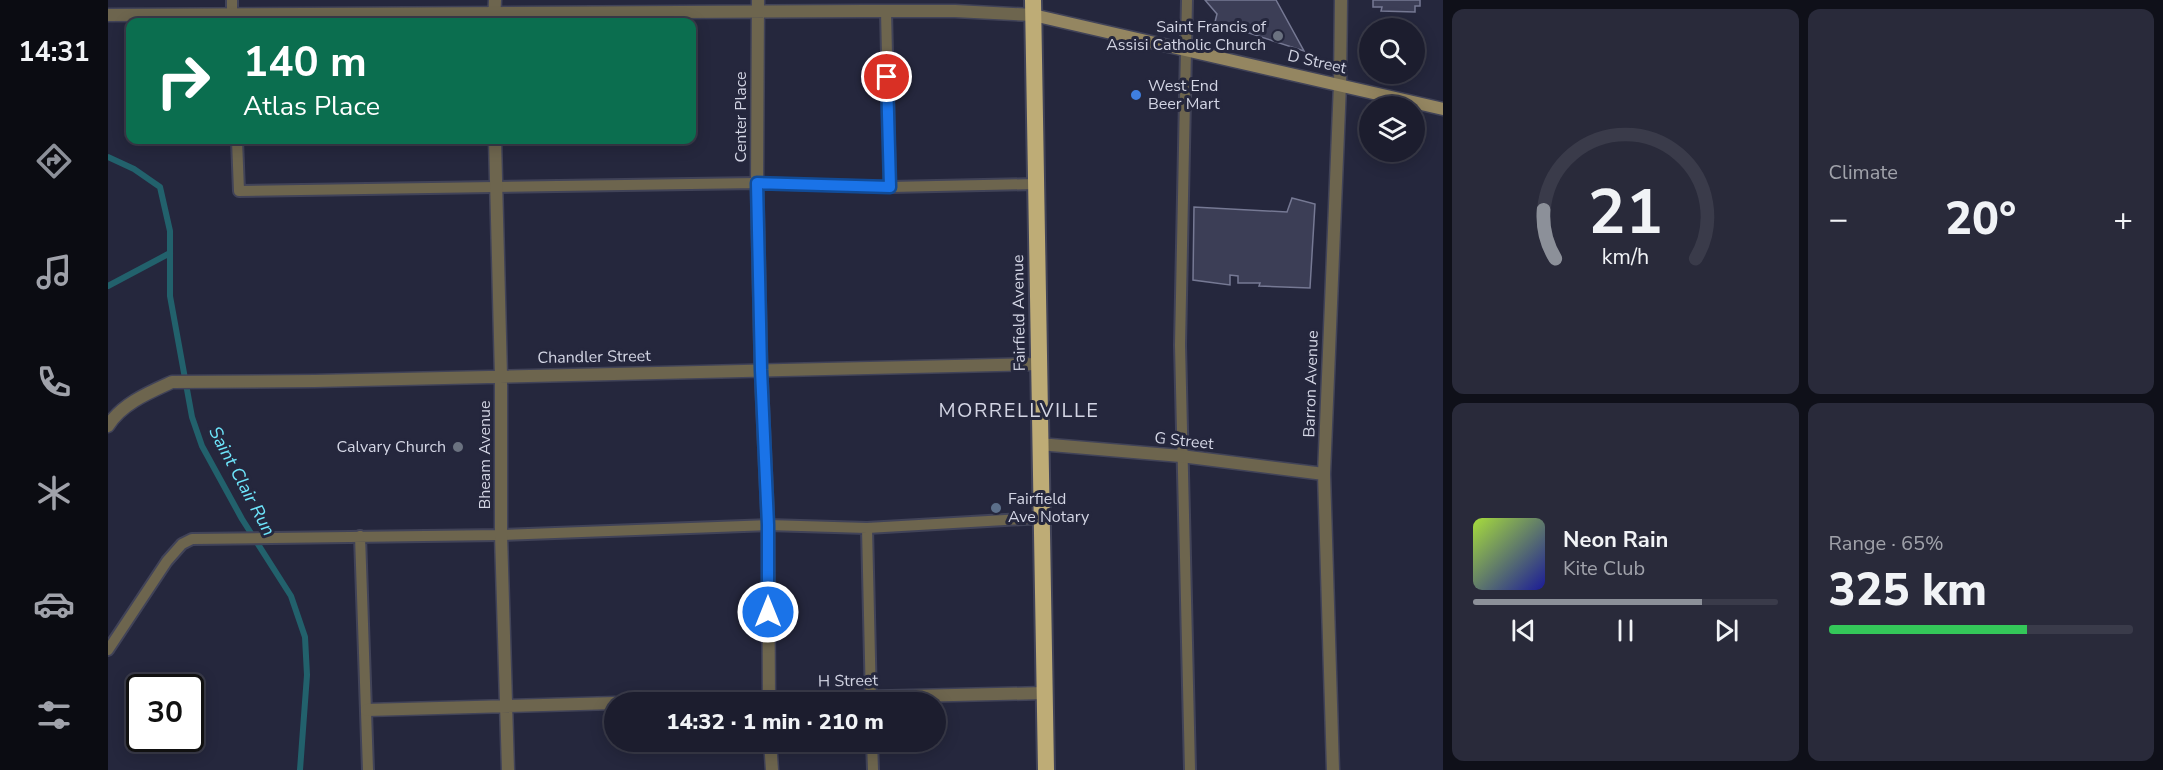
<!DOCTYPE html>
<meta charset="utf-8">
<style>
body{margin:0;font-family:"Nunito Sans",sans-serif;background:#292a3a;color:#f1f3f6;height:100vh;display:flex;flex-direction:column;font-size:22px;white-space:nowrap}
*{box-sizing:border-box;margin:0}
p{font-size:20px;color:#a0a2aa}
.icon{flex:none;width:33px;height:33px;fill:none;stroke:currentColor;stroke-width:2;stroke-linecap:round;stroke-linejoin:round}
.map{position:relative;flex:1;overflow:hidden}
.sheet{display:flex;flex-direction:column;gap:9px;padding:9px;background:#0f1019;width:720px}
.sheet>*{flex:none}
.guide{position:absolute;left:18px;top:18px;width:570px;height:126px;border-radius:12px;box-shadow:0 3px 15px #0003,0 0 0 2px #3a3b4a;background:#0b6e4f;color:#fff;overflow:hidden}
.tools{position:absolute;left:1251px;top:18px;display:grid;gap:12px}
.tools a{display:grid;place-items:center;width:66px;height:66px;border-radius:50%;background:#1c1d2e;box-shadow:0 3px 15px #0003,0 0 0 2px #3a3b4a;font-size:30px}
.speed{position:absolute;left:18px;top:674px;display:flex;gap:12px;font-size:30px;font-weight:700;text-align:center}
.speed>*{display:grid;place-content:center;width:78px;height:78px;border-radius:50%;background:#1c1d2e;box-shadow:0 3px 15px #0003,0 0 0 2px #3a3b4a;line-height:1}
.speed .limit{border:3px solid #111;border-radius:9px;background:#fff;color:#111}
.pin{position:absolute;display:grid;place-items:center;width:51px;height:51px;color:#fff;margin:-26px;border:3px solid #fff;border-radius:50%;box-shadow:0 2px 6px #0007}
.me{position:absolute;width:66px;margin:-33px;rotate:0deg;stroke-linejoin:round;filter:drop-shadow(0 0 4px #0008)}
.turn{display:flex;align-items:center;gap:21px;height:126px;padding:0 18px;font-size:27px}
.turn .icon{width:78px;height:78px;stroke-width:2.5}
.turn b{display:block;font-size:42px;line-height:51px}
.big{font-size:45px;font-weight:800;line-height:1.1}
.sheet .widget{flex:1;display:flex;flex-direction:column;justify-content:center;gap:9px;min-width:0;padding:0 21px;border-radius:12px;background:#292a3a}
.sheet .dial{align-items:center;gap:0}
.dial svg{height:156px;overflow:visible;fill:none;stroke:#3a3b4a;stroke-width:7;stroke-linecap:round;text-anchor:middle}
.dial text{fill:#f1f3f6;stroke:none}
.song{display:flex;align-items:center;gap:18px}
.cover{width:72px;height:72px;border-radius:9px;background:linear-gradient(135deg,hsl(80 70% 55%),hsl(240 70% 35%))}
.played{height:6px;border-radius:3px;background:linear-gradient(90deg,#8c9099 75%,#3a3b4a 75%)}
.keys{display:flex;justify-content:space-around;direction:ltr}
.heat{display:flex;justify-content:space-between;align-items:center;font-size:33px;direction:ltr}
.charge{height:9px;border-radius:4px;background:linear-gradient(90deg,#34c759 65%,#3a3b4a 0)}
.sheet .tiles{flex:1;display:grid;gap:9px;grid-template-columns:repeat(2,1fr)}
.trip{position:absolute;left:496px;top:692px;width:342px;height:60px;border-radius:30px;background:#1c1d2e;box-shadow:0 3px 15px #0003,0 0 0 2px #3a3b4a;font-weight:800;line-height:60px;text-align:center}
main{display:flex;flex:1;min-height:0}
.dock{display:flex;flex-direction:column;width:108px;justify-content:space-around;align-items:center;background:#0b0c12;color:#a0a2aa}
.dock .icon{width:42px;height:42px}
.dock .active{color:#8c9099}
.dock b{font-size:27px;color:#f1f3f6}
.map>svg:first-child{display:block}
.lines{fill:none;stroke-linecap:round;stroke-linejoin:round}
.stream{stroke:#22616c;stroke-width:6}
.building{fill:#3c3e56;stroke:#767994;stroke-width:1.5}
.service-casing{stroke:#414358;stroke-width:14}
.minor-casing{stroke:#414358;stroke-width:15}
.secondary-casing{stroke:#414358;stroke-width:15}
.trunk-casing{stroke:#414358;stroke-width:20}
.service{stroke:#6d654e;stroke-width:10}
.minor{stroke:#6d654e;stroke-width:12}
.secondary{stroke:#948661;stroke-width:12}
.trunk{stroke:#beac76;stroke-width:16}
.route-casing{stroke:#114b97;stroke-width:15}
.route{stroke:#1a73e8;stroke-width:10}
.worship-dot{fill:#6b7280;stroke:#25273d;stroke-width:2}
.shop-dot{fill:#3f7fe0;stroke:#25273d;stroke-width:2}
.service-dot{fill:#5c6f8a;stroke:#25273d;stroke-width:2}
.labels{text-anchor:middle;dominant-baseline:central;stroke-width:6;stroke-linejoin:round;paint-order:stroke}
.poi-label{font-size:16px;fill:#d3d5e4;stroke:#25273d;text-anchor:end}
.street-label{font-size:16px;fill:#d3d5e4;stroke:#25273d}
.water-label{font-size:18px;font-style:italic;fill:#6ee6fc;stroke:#25273d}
.quarter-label{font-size:20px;letter-spacing:1.5px;fill:#d3d5e4;stroke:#25273d}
</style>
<main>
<nav class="dock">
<b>14:31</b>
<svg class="icon active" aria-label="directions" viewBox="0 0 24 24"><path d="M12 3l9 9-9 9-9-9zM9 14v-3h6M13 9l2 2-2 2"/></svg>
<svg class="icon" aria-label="music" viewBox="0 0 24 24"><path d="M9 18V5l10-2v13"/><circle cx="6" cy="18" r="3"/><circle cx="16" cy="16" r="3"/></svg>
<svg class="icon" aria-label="phone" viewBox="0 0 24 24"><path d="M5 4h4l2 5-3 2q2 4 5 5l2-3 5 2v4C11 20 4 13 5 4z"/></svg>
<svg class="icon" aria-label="climate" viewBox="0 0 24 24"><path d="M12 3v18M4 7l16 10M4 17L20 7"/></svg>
<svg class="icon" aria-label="car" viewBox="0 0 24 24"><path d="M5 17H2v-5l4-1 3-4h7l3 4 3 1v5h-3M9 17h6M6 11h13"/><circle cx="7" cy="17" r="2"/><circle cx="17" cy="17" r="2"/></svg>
<svg class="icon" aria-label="filters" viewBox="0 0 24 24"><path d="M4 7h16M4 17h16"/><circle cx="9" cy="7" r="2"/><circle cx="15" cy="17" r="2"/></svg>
</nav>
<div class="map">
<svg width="1335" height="770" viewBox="0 0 1335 770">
<rect width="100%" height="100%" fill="#25273d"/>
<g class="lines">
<path class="stream" d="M0 157 26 169 52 187 62 231V296L84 417 94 446 134 519 183 596 197 637 199 675 192 770
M0 286 62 253"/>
</g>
<path class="building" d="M1097 0H1168L1196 51 1107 22 1109 14Z
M1265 0H1312V6H1307V12L1273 11 1274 7H1265Z
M1184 198 1207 204 1202 288 1151 286 1152 283H1130V276L1122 275V285L1085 280 1086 207 1179 212Z"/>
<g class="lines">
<g class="service-casing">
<path id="service" d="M1079 0 1072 345 1082 770
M778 11 782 187
M124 22V0
M129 140 131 191 649 183 782 187 927 184
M759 528 763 702
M252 536 260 770
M0 650 59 561 74 544 84 539 393 535 660 525 759 528 933 518
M764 741 765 770"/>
</g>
<g class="minor-casing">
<path id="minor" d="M650 0 649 183 653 370 660 525 661 702
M0 15 758 11H847L925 15
M386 22 387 0
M387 140 393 376V535L400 770
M0 426C13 404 42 392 64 382L207 381 930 364
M931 444 1073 456 1216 474
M544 702 936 693
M259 710 507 703
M662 741 664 770
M1225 770 1216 474 1232 84 1233 0"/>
</g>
<g class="secondary-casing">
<path id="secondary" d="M925 15 1335 109"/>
</g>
<g class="trunk-casing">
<path id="trunk" d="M925 0 938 770"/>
</g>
<use href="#service" class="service"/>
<use href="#minor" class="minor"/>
<use href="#secondary" class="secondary"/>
<use href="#trunk" class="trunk"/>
</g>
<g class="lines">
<g class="route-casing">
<path id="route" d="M660 612V525L653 370 649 183 782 187 779 77"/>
</g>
<use href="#route" class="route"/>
</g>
<g class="worship-dot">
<circle cx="1170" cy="36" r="6"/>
<circle cx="350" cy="447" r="6"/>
</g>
<circle class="shop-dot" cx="1028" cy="95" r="6"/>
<circle class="service-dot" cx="888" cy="508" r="6"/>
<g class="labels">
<g class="poi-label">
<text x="1158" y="27">Saint Francis of<tspan x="1158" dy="18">Assisi Catholic Church</tspan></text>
<text x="1040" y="86" text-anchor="start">West End<tspan x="1040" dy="18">Beer Mart</tspan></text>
<text x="338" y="447">Calvary Church</text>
<text x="900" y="499" text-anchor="start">Fairfield<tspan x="900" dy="18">Ave Notary</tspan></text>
</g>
<g class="street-label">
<text transform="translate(1209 62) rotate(13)">D Street</text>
<text transform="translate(633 117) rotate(-90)">Center Place</text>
<text transform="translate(911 313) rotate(-91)">Fairfield Avenue</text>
<text transform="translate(486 357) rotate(-1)">Chandler Street</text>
<text transform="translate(1203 384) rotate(-88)">Barron Avenue</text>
<text transform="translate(1076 441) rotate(6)">G Street</text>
<text transform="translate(377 455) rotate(-90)">Bheam Avenue</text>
<text transform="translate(740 681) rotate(-1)">H Street</text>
</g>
<g class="water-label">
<text transform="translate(134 481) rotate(62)">Saint Clair Run</text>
</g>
<g class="quarter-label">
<text x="911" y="410">MORRELLVILLE</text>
</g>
</g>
</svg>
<div class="tools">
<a><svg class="icon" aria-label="search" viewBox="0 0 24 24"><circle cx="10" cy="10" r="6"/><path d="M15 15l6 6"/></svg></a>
<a><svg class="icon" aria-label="layers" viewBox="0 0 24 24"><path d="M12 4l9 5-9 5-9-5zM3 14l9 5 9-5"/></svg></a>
</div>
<div class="speed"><div class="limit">30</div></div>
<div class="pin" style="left:779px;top:77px;background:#d93025"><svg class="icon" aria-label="arrive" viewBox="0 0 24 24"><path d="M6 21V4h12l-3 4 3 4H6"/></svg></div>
<svg class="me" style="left:660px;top:612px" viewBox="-20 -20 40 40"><circle r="17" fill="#1a73e8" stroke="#fff" stroke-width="3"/><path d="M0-11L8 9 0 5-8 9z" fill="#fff"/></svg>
<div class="trip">14:32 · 1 min · 210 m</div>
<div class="guide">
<div class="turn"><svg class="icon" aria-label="right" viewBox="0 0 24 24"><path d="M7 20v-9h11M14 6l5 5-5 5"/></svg><div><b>140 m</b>Atlas Place</div></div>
</div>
</div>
<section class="sheet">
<div class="tiles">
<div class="widget dial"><svg viewBox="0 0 100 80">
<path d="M14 69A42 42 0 1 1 86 69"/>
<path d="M14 69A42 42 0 0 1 8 44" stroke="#8c9099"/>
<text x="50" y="56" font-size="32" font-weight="700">21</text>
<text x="50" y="72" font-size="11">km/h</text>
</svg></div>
<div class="widget"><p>Climate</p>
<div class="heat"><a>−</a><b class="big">20°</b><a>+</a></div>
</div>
<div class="widget">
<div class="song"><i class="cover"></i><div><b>Neon Rain</b><p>Kite Club</p></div></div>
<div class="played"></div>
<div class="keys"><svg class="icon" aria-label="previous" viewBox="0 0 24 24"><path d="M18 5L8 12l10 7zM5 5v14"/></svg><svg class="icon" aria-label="pause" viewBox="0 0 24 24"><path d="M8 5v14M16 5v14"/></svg><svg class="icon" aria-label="next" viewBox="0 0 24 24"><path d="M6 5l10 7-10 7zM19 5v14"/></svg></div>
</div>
<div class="widget"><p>Range · 65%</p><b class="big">325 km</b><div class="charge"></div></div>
</div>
</section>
</main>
